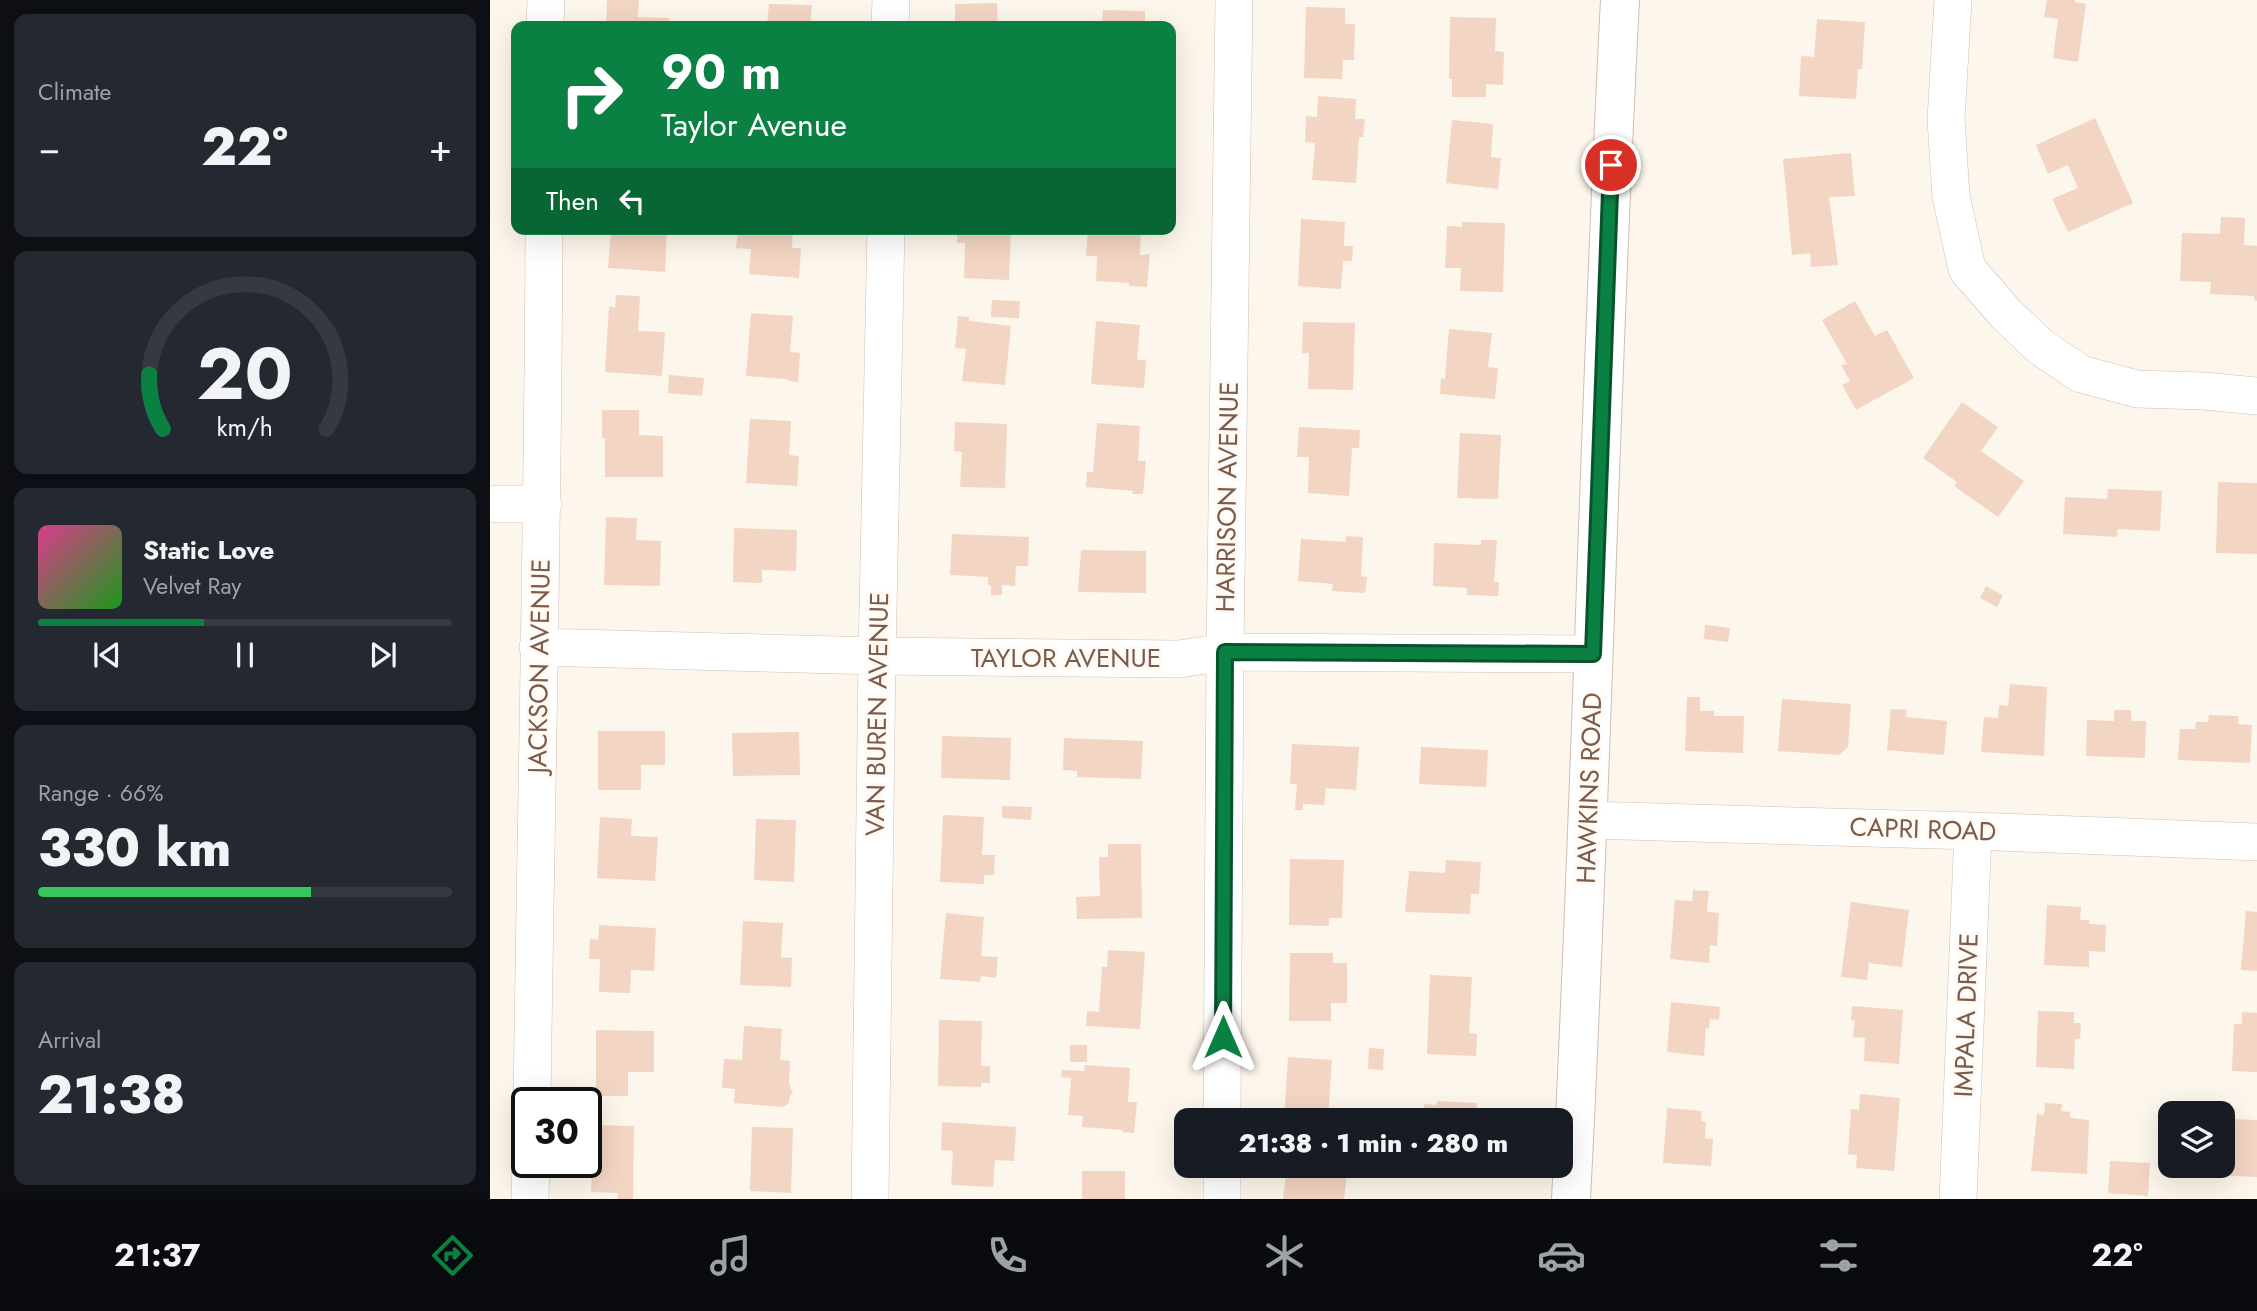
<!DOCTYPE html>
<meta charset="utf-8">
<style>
body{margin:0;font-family:Jost,sans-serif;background:#242831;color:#f1f3f6;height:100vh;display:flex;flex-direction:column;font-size:26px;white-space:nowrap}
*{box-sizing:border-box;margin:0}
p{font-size:23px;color:#9ea1a6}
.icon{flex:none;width:38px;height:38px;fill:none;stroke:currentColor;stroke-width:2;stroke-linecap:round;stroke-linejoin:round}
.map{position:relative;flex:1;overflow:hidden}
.drawer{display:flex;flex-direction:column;gap:14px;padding:14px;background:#0d0f14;width:490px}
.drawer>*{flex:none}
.hud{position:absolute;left:21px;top:21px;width:665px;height:214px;border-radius:14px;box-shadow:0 7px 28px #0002;background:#0b8043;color:#fff;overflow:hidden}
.fabs{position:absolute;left:1668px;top:1101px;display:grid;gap:14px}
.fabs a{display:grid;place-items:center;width:77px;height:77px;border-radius:14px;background:#171b24;box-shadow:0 7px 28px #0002;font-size:35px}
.speed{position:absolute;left:21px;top:1087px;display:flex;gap:14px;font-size:35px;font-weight:700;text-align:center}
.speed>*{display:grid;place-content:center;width:91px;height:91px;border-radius:50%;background:#171b24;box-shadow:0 7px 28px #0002;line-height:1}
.speed .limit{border:4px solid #111;border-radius:10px;background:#fff;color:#111}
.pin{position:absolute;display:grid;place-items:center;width:60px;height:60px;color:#fff;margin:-30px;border:4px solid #fff;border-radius:50%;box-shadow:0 2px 7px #0007}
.me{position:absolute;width:77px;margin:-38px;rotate:0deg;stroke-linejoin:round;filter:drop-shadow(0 0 5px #0008)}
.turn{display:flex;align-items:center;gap:24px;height:147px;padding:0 35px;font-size:32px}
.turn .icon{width:91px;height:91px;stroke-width:2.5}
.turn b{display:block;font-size:49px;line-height:60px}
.then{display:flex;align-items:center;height:66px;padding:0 35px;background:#0003;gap:14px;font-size:26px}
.big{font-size:52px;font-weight:800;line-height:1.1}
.drawer .card{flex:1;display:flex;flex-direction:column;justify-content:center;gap:10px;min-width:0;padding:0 24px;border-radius:14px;background:#242831}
.drawer .dial{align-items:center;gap:0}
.dial svg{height:182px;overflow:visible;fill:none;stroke:#363941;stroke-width:7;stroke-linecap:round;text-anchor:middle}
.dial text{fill:#f1f3f6;stroke:none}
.song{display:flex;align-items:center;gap:21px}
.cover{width:84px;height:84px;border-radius:10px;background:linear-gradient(135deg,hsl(330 70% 55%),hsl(120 70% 35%))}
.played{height:7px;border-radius:4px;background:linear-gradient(90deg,#0b8043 40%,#363941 40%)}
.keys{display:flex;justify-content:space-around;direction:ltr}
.heat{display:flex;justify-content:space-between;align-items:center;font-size:38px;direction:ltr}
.charge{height:10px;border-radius:5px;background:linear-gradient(90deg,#34c759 66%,#363941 0)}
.trip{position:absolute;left:684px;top:1108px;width:399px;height:70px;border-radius:14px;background:#171b24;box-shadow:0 7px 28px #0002;font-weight:800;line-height:70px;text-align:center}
.dock{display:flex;height:112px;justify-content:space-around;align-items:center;background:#090b0e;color:#9ea1a6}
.dock .icon{width:49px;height:49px}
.dock .current{color:#0b8043}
.dock b{font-size:32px;color:#f1f3f6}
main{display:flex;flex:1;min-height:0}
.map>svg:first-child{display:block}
.building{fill:#f3d5c3}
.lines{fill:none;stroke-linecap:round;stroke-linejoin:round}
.minor-casing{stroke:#d1beb0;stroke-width:38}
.tertiary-casing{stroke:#d1beb0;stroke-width:40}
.minor{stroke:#fff;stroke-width:37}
.tertiary{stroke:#fff;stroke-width:38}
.route-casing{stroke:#07532c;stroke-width:18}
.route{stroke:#0b8043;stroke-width:12}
.labels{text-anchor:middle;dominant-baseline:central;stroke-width:7;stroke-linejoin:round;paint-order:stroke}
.street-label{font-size:26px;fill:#7a5c4d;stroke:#fffaf3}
</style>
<main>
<section class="drawer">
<div class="card"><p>Climate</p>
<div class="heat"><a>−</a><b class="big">22°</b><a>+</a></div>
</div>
<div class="card dial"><svg viewBox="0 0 100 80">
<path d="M14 69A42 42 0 1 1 86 69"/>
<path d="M14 69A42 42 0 0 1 8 45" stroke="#0b8043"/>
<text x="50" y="56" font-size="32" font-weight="700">20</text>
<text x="50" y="72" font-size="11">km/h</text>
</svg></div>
<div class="card">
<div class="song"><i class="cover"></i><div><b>Static Love</b><p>Velvet Ray</p></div></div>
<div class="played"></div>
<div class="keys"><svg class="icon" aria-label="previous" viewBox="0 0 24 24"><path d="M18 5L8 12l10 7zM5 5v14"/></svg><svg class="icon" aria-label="pause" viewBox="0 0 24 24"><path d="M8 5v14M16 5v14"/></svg><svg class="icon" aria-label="next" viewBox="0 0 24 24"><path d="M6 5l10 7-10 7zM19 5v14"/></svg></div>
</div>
<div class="card"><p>Range · 66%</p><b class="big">330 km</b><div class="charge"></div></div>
<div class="card"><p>Arrival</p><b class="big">21:38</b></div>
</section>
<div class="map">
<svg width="1767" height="1199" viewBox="0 0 1767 1199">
<rect width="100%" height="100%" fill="#fdf6ec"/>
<path class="building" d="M117 0H149L148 17 179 18V26H116Z
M1557 0H1585V2L1596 4 1588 62 1563 58 1568 19 1554 17Z
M507 3 508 26H465V4Z
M279 4 322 5 320 26H277Z
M816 7 855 8V24H865L864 60H853L852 79 814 78Z
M613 10 655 11V26H612Z
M960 17 1006 18 1005 51 1014 52 1013 85 996 84V97H962V79H959Z
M1327 19 1375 22 1372 69H1368L1366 99 1309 96 1311 56 1324 57Z
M828 96 866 99 865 119H875L873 137H869L866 183 822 180 825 143 815 142 816 116 827 117Z
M1605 118 1643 203 1578 232 1562 199 1588 188 1578 165 1558 174 1546 145Z
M962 120 1003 124 1001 157 1011 158 1008 189 956 183Z
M1361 153 1365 196 1339 197 1348 265 1321 267 1320 253 1302 255 1293 159Z
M1731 217 1755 218 1754 245 1767 246V301L1764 300V296L1720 294 1721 282 1690 281 1692 233 1730 234Z
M811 219 855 222 854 246H863L862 261H853L851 289 808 286Z
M972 222 1015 223 1013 292 970 291 971 268H955L957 226 972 227Z
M121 229H177L175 272 118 268Z
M248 229H303L302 248H311L309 278 259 274 261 249 246 248Z
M467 229H521L519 280 474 278 475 243H467Z
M598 229H651L650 255 660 254 657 287 639 286V283L606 281 607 256H596Z
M126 295 150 296 148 331 175 332 172 376 115 372 119 306 125 308Z
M502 300 530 301 529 318 501 317Z
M1365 301 1385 336 1397 330 1424 378 1366 410 1352 385 1360 381 1351 365 1357 364 1332 320Z
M261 313 303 316 300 352 310 353 308 382 298 381 297 379 256 376Z
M468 316 479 317V321L521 326 515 385 472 381 476 349 465 348Z
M606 321 650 325 647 360H656L654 388 601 384Z
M813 322 865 323 863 390 818 389 819 353H812Z
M959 329 1002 333 998 367 1008 368 1005 399 950 394 951 378 955 379Z
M179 375 214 378 212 396 178 393Z
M1472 402 1508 427 1491 451 1534 481 1508 517 1464 486 1467 482 1433 458Z
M112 410H149V435L173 436V477H115V438H112Z
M260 419 301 421 299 455 309 456 307 486 256 483Z
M465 422 517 424 515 488 470 487 472 452 464 451Z
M607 423 650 426 648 461H656L653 494H642L643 491 596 487 597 472H603Z
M809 427 870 430 869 448H862L859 496 818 493 819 457H807Z
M970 433 1011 435 1008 499 967 498Z
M1728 482 1767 483V554L1726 553Z
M1618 489 1672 491 1670 531 1628 529 1627 537 1573 534 1575 497 1617 499Z
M116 517 147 518 146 540 171 541 170 586 114 585Z
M244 528 307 530 306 571 272 570V583L243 582Z
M462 534 539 537 538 566H526L525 586 512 585V595H501V586L498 585V577L460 575Z
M856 536 873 537 871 576 877 577 875 593 842 591 843 584 808 581 811 539 856 542Z
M991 540H1007L1004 582H1009L1008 596 977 595V588L943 586 944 543 991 545Z
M591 550 656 551V593L588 592Z
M1496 586 1513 595 1507 607 1490 598Z
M1215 625 1240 628 1238 642 1214 639Z
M1520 684 1557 687 1554 756 1491 752 1494 717 1508 718 1509 705 1518 706Z
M1197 697H1210V711H1224V716H1254L1253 753 1195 751Z
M1292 699 1361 704 1358 747 1349 755 1288 751Z
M1401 709 1417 710 1416 717 1457 721 1454 755 1397 750Z
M1624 710H1641V721H1656L1655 758 1596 756 1597 720 1624 721Z
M1719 715 1748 716V724L1762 725 1760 763 1688 760 1690 729H1705L1706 722H1718Z
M108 731H175V765H151V790H108Z
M309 732 310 775 243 776 242 733Z
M452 736 521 738 520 780 451 778Z
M574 738 653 741 651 779 587 777V771L573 770Z
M802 744 869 747 866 790 836 788 834 805 813 804V810H805L807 784H800Z
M931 747 998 750 996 787 929 784Z
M512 806 542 807 541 820 512 818Z
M453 815 494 817 492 855H505L504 875H494V884L450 882Z
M110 817 142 819 141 836 168 837 165 881 107 878Z
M266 819 306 820 304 882 264 880Z
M618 844H651L652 918 587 919 586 897 610 896 609 857H618Z
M800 859 854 860 852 918H839V926L799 925Z
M956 860 991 862 989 894H981L980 914 915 912 919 871 955 873Z
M1203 890 1219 891 1217 912 1229 913 1227 946 1220 945 1219 963 1180 959 1185 900 1202 901Z
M1361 902 1419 910 1412 967 1379 963 1377 980 1351 977Z
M1557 905 1591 907 1590 920H1599V924L1616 925 1615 952 1599 951V967L1554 965Z
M1756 911 1767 912V971L1751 970Z
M456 913 494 917 491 956 508 957 506 978 491 976 490 982 450 979Z
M253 921 293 923 291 957 302 958 301 987 250 985Z
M109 925 166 928 164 971 141 970 140 993 109 992 110 959H99L100 939 108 940Z
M618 950 655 952 650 1029 596 1026 597 1011 609 1012 612 967H617Z
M800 953H843V963H857V1003H841V1021H799Z
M940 975 982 977 979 1033 987 1034 986 1056 937 1054Z
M1181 1002 1230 1007 1229 1020 1220 1019 1219 1029 1216 1028 1214 1056 1177 1052Z
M1362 1006 1413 1010 1409 1064 1374 1061 1375 1038 1363 1037 1365 1020H1361Z
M1548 1011 1584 1012V1023H1591L1590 1039H1585L1584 1069 1546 1067Z
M1752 1012 1767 1013V1072L1742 1071 1744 1024H1752Z
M449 1020 492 1021 491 1066H500V1083H491V1087L448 1086Z
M254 1026 292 1029 290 1060 300 1061 299 1083 303 1094 300 1095 299 1103 293 1107 244 1103 245 1089 232 1088 234 1059 252 1060Z
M106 1030 164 1031V1072H138V1096H106Z
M580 1045H597V1062H580Z
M879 1048 894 1049 893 1070 878 1069Z
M798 1057 842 1060 838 1120H794Z
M595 1065 640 1068 638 1102H647L644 1133 632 1132 633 1130 592 1127 593 1116 578 1115 581 1078 571 1077 572 1070 594 1071Z
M1370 1094 1410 1098 1404 1171 1366 1168 1367 1155 1358 1154 1361 1109 1369 1110Z
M947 1101 987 1103 986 1120H933L934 1104 947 1105Z
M1555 1103 1572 1104 1571 1111 1580 1112V1118L1599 1120 1597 1174 1541 1171 1547 1114 1554 1115Z
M1177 1108 1212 1111 1211 1121 1216 1122 1215 1138 1223 1139 1221 1166 1173 1163Z
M1745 1119 1767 1120V1177L1723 1175 1724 1166H1732V1135L1745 1136Z
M452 1122 526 1127 524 1161 505 1160 503 1187 461 1185 463 1151 451 1150Z
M102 1125 144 1126 143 1199H127L128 1193 101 1192 102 1170H96V1147H101Z
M262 1127 303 1128 301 1193 260 1191Z
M1620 1161 1660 1163 1658 1196 1618 1193Z
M797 1166H839L838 1173 857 1175 854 1199H793Z
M592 1171H635V1199H592Z"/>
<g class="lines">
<g class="minor-casing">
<path id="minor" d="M1463 0 1456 119 1461 196 1477 269 1516 314 1552 348 1591 374 1647 389 1714 391 1767 396
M55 26 56 0
M400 26 401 0
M0 504H53
M48 647 387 656 689 659 735 652 1103 654
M1099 820 1483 831 1767 842
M42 1102C46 811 53 520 54 229
M732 1120 735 652 744 0
M40 1199 41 1162
M380 1199 387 656 396 229
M732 1199V1166
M1468 1199 1483 831"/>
</g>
<g class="tertiary-casing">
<path id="tertiary" d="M1081 1199C1102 799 1109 400 1130 0"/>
</g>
<use href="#minor" class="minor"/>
<use href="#tertiary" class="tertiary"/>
</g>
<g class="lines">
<g class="route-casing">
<path id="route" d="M733 1037 735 652 1103 654 1121 165"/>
</g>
<use href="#route" class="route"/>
</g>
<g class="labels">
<g class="street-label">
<text transform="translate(737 497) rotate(-89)">HARRISON AVENUE</text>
<text x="576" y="658">TAYLOR AVENUE</text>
<text transform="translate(49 666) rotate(-89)">JACKSON AVENUE</text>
<text transform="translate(387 714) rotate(-89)">VAN BUREN AVENUE</text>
<text transform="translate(1099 788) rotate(-88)">HAWKINS ROAD</text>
<text transform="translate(1433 829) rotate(2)">CAPRI ROAD</text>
<text transform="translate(1476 1015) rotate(-88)">IMPALA DRIVE</text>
</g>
</g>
</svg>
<div class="fabs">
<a><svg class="icon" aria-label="layers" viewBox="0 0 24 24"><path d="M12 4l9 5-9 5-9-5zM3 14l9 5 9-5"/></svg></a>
</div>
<div class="speed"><div class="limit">30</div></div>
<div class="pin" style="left:1121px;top:165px;background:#d93025"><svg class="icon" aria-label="arrive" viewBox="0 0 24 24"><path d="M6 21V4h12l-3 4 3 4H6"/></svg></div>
<svg class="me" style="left:733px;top:1037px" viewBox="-20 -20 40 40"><path d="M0-17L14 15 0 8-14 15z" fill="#0b8043" stroke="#fff" stroke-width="4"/></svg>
<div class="trip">21:38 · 1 min · 280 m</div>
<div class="hud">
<div class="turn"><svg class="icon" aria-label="right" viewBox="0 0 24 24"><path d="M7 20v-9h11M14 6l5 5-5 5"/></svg><div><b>90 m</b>Taylor Avenue</div></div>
<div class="then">Then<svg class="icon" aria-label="left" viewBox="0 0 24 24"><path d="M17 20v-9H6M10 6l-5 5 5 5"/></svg></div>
</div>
</div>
</main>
<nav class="dock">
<b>21:37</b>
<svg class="icon current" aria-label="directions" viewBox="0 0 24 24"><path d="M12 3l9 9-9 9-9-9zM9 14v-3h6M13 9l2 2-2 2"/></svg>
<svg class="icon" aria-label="music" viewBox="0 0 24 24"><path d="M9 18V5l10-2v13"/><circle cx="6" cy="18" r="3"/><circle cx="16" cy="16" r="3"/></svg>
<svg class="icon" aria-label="phone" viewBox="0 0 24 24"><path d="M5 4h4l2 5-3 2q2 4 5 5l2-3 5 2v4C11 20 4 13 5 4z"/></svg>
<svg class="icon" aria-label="climate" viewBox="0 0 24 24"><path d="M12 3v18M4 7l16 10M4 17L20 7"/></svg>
<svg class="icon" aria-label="car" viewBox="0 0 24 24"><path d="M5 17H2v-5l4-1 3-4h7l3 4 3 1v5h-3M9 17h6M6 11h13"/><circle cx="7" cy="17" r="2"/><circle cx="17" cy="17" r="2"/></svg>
<svg class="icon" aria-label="filters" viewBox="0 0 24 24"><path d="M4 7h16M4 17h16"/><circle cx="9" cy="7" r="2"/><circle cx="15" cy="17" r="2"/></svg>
<b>22°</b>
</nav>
